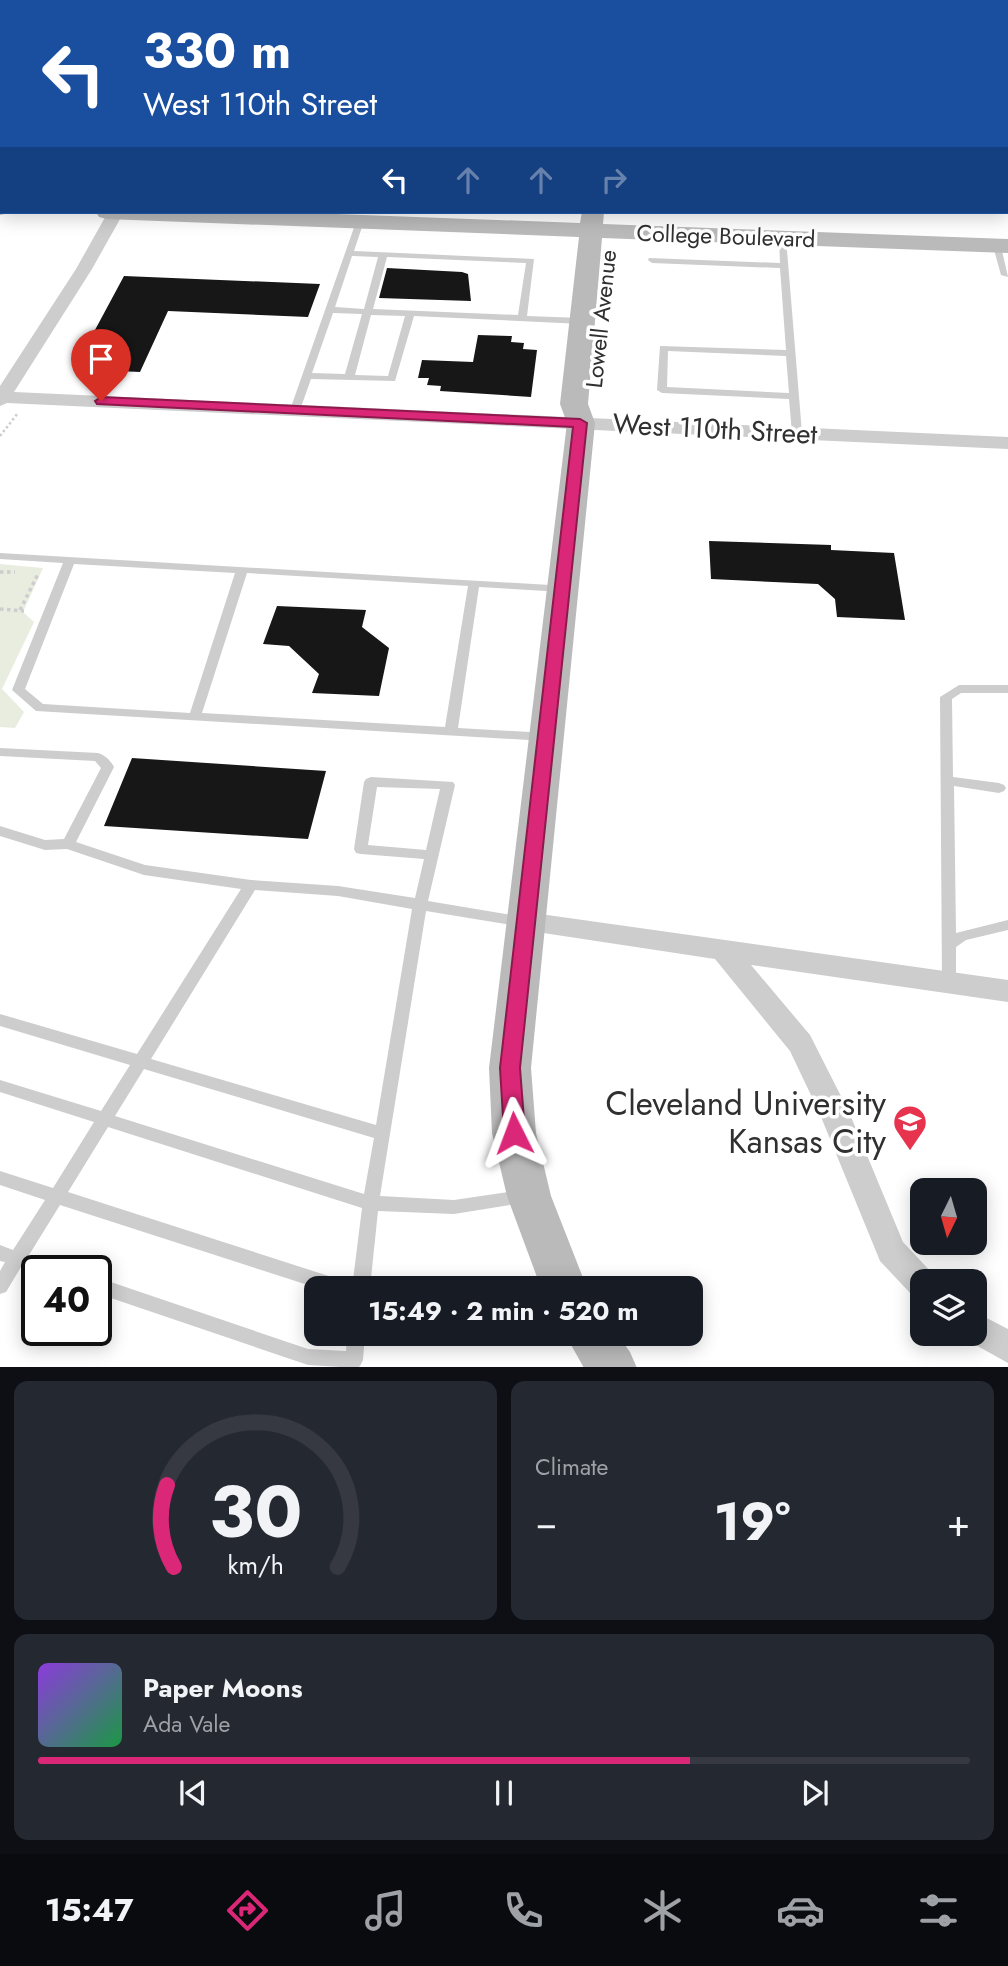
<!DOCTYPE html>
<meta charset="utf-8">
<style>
body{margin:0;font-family:Jost,sans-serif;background:#242831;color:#f1f3f6;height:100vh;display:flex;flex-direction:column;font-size:26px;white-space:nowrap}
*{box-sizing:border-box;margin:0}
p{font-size:23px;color:#9ea1a6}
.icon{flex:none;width:38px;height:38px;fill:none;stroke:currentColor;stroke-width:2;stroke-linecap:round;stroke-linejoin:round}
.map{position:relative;height:1367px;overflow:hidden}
.drawer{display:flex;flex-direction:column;gap:14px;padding:14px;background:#0d0f14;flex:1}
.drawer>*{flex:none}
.hud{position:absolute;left:0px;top:0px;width:1008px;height:214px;box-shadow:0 4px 18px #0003;background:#1a4fa0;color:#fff;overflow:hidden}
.needle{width:46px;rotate:185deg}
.tools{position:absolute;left:910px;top:1178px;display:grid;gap:14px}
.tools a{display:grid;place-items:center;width:77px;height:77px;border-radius:14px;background:#171b24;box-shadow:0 4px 18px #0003;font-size:35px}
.speed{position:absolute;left:21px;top:1255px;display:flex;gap:14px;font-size:35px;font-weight:700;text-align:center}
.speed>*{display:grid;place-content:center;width:91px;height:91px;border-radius:50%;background:#171b24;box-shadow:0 4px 18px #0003;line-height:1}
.speed .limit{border:4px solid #111;border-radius:10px;background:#fff;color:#111}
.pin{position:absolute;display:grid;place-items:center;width:60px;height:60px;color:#fff;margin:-72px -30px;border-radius:50% 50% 50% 0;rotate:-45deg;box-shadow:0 0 7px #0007}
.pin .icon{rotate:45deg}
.me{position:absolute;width:77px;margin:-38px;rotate:357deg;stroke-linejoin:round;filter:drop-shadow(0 0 5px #0008)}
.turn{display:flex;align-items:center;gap:24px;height:147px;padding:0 28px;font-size:32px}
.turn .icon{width:91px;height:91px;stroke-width:2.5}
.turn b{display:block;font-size:49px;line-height:60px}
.lanes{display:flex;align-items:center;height:66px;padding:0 28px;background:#0003;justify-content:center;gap:35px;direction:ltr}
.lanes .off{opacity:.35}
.big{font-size:52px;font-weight:700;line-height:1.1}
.drawer .widget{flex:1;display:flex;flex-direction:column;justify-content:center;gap:10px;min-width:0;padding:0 24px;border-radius:14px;background:#242831}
.drawer .dial{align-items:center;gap:0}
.dial svg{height:182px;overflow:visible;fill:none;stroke:#363941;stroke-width:7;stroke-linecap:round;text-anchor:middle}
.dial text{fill:#f1f3f6;stroke:none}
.song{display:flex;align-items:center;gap:21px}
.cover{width:84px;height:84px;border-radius:10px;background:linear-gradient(135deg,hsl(270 70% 55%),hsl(140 70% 35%))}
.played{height:7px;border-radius:4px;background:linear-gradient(90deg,#db2777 70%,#363941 70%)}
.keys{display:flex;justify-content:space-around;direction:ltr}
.heat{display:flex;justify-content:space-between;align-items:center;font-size:38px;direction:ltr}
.drawer .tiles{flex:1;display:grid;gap:14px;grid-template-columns:1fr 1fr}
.widget:last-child{grid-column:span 2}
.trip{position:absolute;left:304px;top:1276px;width:399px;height:70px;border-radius:14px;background:#171b24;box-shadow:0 4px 18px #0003;font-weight:700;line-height:70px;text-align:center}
.tabs{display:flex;height:112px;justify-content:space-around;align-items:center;background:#090b0e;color:#9ea1a6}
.tabs .icon{width:49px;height:49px}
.tabs .selected{color:#db2777}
.tabs b{font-size:32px;color:#f1f3f6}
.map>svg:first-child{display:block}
.green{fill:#e8eddf}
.building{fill:#171717}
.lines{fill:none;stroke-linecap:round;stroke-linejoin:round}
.path-far1{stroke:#cdcdcd;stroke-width:2.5;stroke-dasharray:2.5 2.5;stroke-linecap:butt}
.path{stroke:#cdcdcd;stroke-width:3.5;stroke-dasharray:3.5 3.5;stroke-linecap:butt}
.lane{fill:#cdcdcd;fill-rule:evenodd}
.street{fill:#cdcdcd;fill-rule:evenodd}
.secondary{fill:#bababa;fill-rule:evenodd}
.route{fill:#db2777;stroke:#8e194d;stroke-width:2}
.labels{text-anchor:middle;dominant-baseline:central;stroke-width:7;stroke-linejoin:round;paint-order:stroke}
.far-street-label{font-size:23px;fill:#303030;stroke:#fff}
.street-label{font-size:28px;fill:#303030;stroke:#fff}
.near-poi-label{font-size:33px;fill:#303030;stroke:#fff;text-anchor:end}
</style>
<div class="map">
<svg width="1008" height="1368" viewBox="0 0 1008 1368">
<rect width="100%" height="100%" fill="#fff"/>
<path class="green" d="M0 564 43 568 23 612 34 622 2 689 24 712 15 728 0 727Z"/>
<path class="building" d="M387 268 462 272 468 274 471 301 379 298Z
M124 276 320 284 308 317 168 311 140 372 74 369Z
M478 335 512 336 511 342 524 343 523 349 537 350 531 397 440 391 441 386 427 385 429 378H418L422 360 473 362Z
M709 541 831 545V550L894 553 905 620 837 617 835 599 818 584 711 579Z
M277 606 366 610 362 627 389 648 379 696 312 693 319 674 289 646 263 644Z
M132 758 326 771 308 839 104 826Z"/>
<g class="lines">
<path class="path-far1" d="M0 436 18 413"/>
<path class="path" d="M0 572H15
M0 609 24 611
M20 610 38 574"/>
<path class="lane" d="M0 121H2V125H0Z
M357 219 364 221 354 251 534 259 527 316 582 318 587 321 582 324 414 316 395 381 311 379 300 410 299 412H291L290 410ZM352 256 378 257 364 309 335 307ZM387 257 526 263 518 315 373 309ZM333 313 362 314 345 374 312 373ZM371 315 405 316 388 376 355 375Z
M779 236 786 238 802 433 797 436 792 433 789 399 662 393 657 390 660 346 786 350 780 268 652 263 648 260 649 258 780 263ZM668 351 786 356 789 393 667 387Z
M997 243 1001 246 1008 277 1001 275 993 246Z
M0 553 567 586 569 588 563 592 479 587 458 728 546 733 552 737 546 741 36 711 12 690 63 563 0 559ZM74 564 235 573 190 713 43 704 25 689ZM247 573 468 586 445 727 202 713Z
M959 685H1008V693H961L952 699 953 777 999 783 1004 785 1006 788 1004 791 999 793 954 786 956 933 1008 920V930L966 940 956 947V983L954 987 949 989 944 987 942 983 940 697Z
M0 748 98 753C105 755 111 761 114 767L76 842 145 865 251 880 338 886 415 898 424 859 361 854 356 853 354 849 364 782 366 779 371 777 453 782 455 785 428 901 524 917 529 918 531 922 529 926 524 927 426 911 380 1196 454 1200 522 1190 528 1192 530 1197 528 1202 454 1214 378 1211 370 1288H352L362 1208 108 1127 68 1192 341 1280 347 1282 350 1288H317L60 1205 29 1255 59 1264 61 1270H37V1273L21 1267 6 1292 0 1294V1271L5 1262 0 1261V1245L13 1250 45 1200 0 1185V1171L53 1188 94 1122 0 1092V1080L101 1111 130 1065 0 1026V1014L137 1054 241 889 144 875 67 849 45 850 0 836V826L45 840 64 839 101 768 95 761 0 756ZM377 787 440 789 426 850 368 845ZM255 890 338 896 412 909 376 1125 151 1059ZM144 1069 374 1138 364 1194 115 1116Z
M96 1277 308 1349 346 1351 347 1334H365L363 1360 360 1366 357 1368 308 1365 96 1293Z"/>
<path class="street" d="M165 0H186L164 2Z
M697 0H709V2H697Z
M999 0H1008V5L1006 2H998Z
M0 9H2V17H0Z
M1006 78H1008V86H1006Z
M108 212H124L92 269 14 392 1008 437V449L7 403 0 406V386L76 269Z
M526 912 1008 980V1002L751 965 810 1035 849 1112 903 1242 933 1274 937 1281H922V1299L911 1294 880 1261 819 1112 790 1051 715 959 517 929 513 922 517 915Z
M975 1312 1008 1329V1363L963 1338 962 1334H975Z"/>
<path class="secondary" d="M530 0H551L552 2H531Z
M0 201 2 212 10 213 0 215Z
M96 212H282L580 223 582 212H604L603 224 1008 239V253L602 238 588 404 595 423 531 1068 536 1133 551 1196 587 1288H541L507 1196 492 1133 489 1068 567 423 560 404 579 237 107 219 99 217Z
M565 1334H617L630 1352 637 1368H584Z"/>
</g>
<path class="route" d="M101 397 580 419 587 423 520 1068 525 1133 521 1139 514 1142 507 1139 504 1133 500 1068 573 427 97 404 95 401Z"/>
<defs>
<g id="university-pin" transform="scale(1.75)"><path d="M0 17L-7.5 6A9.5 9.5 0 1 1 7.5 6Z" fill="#e7334d" stroke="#fff"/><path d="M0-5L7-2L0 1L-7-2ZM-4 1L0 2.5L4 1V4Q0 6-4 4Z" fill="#fff"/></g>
</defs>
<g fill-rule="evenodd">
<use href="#university-pin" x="910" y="1122"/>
</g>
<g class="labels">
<g class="far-street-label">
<text transform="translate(726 236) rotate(2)">College Boulevard</text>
<text transform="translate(601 319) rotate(-84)">Lowell Avenue</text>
</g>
<g class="street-label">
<text transform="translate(715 429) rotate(3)">West 110th Street</text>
</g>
<g class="near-poi-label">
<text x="886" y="1103">Cleveland University<tspan x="886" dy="38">Kansas City</tspan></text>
</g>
</g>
</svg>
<div class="tools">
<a><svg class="needle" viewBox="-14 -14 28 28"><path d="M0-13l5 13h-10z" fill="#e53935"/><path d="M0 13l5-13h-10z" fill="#9ea1a6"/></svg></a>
<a><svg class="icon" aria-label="layers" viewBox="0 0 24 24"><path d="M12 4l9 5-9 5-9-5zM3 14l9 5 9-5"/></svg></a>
</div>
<div class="speed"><div class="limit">40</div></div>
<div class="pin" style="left:101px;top:401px;background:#d93025"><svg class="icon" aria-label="arrive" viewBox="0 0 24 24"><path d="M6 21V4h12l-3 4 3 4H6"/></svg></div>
<svg class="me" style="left:514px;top:1133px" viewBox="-20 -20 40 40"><path d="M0-17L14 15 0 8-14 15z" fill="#db2777" stroke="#fff" stroke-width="4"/></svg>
<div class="trip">15:49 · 2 min · 520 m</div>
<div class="hud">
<div class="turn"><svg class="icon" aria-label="left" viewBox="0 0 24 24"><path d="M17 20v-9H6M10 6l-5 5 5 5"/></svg><div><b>330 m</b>West 110th Street</div></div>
<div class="lanes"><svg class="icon" aria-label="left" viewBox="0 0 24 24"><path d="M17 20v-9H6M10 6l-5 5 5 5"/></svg><svg class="icon off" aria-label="ahead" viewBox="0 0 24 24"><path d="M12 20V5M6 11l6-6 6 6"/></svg><svg class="icon off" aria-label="ahead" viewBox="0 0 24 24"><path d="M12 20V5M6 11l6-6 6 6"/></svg><svg class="icon off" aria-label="right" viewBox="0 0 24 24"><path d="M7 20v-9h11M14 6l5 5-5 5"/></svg></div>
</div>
</div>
<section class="drawer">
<div class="tiles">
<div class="widget dial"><svg viewBox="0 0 100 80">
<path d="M14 69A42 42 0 1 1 86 69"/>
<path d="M14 69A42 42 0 0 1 11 33" stroke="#db2777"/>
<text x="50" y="56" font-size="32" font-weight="700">30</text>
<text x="50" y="72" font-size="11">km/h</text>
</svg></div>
<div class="widget"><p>Climate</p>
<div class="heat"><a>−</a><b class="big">19°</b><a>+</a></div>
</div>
<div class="widget">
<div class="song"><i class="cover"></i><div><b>Paper Moons</b><p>Ada Vale</p></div></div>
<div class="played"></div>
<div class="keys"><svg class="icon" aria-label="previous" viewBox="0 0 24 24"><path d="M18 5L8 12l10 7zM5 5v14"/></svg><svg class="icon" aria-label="pause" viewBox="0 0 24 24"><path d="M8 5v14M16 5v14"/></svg><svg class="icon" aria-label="next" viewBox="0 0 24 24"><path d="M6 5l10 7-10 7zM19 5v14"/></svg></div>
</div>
</div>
</section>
<nav class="tabs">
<b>15:47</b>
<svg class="icon selected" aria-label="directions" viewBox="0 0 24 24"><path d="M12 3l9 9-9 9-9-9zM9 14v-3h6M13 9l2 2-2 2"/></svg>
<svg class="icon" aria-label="music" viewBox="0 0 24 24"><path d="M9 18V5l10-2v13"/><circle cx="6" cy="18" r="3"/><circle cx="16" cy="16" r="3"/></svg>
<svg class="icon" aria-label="phone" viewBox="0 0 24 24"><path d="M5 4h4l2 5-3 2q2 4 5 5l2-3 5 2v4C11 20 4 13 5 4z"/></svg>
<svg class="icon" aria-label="climate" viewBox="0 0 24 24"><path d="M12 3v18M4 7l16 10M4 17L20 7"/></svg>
<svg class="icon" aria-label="car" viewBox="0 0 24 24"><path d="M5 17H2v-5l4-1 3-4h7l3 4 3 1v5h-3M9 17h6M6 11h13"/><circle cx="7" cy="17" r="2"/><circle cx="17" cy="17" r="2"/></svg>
<svg class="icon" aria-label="filters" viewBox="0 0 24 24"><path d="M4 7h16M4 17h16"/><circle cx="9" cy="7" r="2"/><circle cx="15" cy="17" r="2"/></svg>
</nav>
